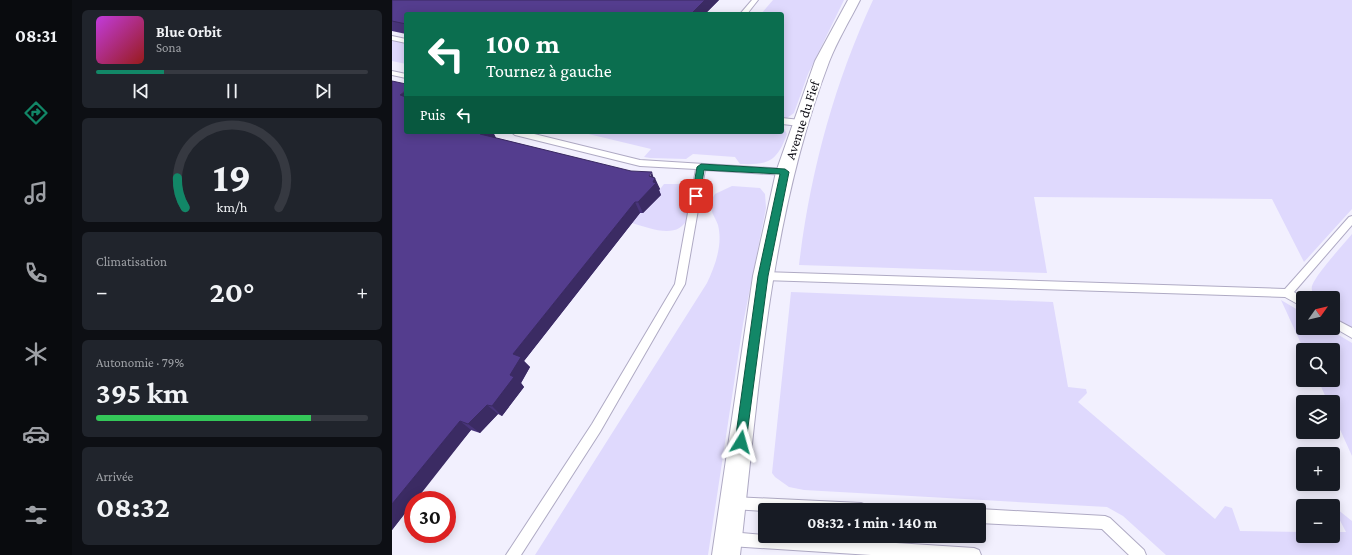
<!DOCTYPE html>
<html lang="fr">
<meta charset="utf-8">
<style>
body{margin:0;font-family:"Crimson Pro",serif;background:#20242c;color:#f1f3f6;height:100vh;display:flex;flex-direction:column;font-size:15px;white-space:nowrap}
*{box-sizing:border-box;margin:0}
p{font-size:13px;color:#9ea1a6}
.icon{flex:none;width:22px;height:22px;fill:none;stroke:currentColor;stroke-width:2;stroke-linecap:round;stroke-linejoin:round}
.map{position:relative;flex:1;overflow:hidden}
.side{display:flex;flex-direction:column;gap:10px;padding:10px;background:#0d0f14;width:320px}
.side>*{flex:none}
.hud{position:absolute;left:12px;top:12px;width:380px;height:122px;border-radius:4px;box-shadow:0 2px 10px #0003;background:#0b6e4f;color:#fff;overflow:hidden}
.needle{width:26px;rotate:56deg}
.controls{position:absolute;left:904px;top:291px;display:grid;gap:8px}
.controls a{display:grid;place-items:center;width:44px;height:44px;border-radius:4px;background:#171b24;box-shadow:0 2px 10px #0003;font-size:20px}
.speed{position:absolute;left:12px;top:491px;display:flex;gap:8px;font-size:20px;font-weight:700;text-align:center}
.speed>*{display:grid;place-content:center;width:52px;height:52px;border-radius:50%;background:#171b24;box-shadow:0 2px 10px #0003;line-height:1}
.speed .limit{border:6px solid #d22;background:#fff;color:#111}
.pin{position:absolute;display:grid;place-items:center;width:34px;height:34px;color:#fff;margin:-17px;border-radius:8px;box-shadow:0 2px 6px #0006}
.me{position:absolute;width:44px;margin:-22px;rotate:8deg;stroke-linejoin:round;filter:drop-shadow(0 0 3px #0008)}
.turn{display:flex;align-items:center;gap:14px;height:84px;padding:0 16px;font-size:18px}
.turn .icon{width:52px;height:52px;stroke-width:2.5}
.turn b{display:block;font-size:28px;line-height:34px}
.then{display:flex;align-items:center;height:38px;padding:0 16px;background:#0003;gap:8px;font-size:15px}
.big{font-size:30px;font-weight:700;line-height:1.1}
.side .tile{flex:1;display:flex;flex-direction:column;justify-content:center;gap:6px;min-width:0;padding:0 14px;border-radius:6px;background:#20242c}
.side .dial{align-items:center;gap:0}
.dial svg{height:104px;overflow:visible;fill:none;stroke:#363941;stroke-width:7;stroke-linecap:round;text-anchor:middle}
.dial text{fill:#f1f3f6;stroke:none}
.song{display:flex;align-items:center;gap:12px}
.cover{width:48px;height:48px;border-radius:6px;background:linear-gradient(135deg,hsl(290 70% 55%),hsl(0 70% 35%))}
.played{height:4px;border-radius:2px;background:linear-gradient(90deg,#128767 25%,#363941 25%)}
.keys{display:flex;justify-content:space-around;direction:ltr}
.heat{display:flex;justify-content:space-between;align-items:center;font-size:22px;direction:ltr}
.charge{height:6px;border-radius:3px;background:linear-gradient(90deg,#34c759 79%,#363941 0)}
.trip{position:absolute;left:366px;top:503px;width:228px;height:40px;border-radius:4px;background:#171b24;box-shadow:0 2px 10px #0003;font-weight:700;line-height:40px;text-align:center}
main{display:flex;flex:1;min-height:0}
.dock{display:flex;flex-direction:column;width:72px;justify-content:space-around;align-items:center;background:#090b0e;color:#9ea1a6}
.dock .icon{width:28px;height:28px}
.dock .selected{color:#128767}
.dock b{font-size:18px;color:#f1f3f6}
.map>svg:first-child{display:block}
.built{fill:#f2f0fe;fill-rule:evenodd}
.green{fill:#dfd9fd}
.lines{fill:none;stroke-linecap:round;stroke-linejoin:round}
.service-casing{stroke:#afaac4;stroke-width:2}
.minor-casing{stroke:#afaac4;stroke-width:2}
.service{fill:#fff;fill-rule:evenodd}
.minor{fill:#fff;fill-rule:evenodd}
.wall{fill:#48347a}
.shaded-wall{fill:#3b2b63}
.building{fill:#543d8e;stroke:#3b2b63}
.route{fill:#128767;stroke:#0c5843}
.labels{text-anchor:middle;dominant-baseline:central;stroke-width:4;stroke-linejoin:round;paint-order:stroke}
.street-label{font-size:14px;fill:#0e0d15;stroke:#fff}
</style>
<main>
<nav class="dock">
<b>08:31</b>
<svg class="icon selected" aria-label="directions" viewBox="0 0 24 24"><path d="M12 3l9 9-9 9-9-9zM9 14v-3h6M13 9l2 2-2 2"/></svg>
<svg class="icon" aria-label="music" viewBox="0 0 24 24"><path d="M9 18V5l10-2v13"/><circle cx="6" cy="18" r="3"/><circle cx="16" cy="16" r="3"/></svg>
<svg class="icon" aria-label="phone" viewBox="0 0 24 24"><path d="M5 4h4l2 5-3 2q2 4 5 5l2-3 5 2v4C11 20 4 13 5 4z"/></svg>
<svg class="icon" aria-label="climate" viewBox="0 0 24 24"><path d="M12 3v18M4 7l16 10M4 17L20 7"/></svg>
<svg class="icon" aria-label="car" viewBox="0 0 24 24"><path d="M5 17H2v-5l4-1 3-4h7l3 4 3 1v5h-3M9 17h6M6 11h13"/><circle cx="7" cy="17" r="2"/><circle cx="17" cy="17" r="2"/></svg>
<svg class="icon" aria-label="filters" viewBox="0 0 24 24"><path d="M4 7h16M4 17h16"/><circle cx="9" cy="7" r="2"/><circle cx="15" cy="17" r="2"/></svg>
</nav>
<section class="side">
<div class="tile">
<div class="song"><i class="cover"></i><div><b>Blue Orbit</b><p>Sona</p></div></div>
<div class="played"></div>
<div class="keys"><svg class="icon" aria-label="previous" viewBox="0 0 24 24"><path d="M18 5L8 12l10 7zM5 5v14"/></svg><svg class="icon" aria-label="pause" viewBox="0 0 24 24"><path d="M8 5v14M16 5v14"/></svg><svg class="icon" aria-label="next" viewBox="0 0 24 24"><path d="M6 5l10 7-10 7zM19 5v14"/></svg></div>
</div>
<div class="tile dial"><svg viewBox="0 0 100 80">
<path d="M14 69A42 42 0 1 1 86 69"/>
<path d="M14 69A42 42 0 0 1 8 46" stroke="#128767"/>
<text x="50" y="56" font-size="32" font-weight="700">19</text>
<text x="50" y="72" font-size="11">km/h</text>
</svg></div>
<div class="tile"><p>Climatisation</p>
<div class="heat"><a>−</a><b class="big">20°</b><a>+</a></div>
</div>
<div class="tile"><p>Autonomie · 79%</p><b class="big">395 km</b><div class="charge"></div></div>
<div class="tile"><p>Arrivée</p><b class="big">08:32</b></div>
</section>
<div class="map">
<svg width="960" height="555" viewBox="0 0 960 555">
<rect width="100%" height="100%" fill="#fbfbfb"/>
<path class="built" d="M0 0H960V555H0ZM14 14H390V132H14ZM911 298H941V328H911ZM911 350H941V380H911ZM911 402H941V432H911ZM911 454H941V484H911ZM21 500H55V534H21ZM911 506H941V536H911ZM373 510H587V536H373Z"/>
<path class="green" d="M381 0H452L416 74 402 113 395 118 390 117V14H369Z
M481 0H960V209L912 262 880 199 642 197 655 273 407 265C418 173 442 84 481 0Z
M0 40 14 43V64L0 61Z
M390 125 395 134C385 162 376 165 348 164L343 157 301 154 294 159 258 158 252 157 259 149 188 132H390Z
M272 184H288L296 217C287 241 258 228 240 223L248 213H251L269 195 265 193Z
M340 186 368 188 373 194 374 208 351 324 316 555H143L315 283C323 266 331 245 326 225 323 217 318 211 318 202L323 194Z
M960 234V328L941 317V298H923C921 294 919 290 920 286 924 274 951 245 960 234Z
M399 292 661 302 676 387 694 389 695 393 686 402 823 519 833 506 840 508 848 531 911 532V536H941V532H954L943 511 945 509 960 521V555H774L731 516 715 507 412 490 397 487 383 477 380 473Z
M889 300 911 313V328H935L960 343V456L941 414V402H936L926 380H941V350H912Z"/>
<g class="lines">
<g class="service-casing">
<path id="service" d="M360 0H366L355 14H348Z
M0 36 14 39V43L0 40Z
M0 71 14 74V78L0 75Z
M390 118 408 120 412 123 408 126 390 124Z
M119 132H134L248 160 393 169 397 172 393 175 313 170 293 284 208 432 129 555H114L200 424 283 284 304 169 248 166 123 135Z
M960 216V225L902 292 911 298V307L893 297 371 280 367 279 366 276 367 273 371 272 893 289 957 217Z
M941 318 960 328V338L941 327Z
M341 497 469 503 474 505 476 510 373 511 341 509 336 508 335 503 336 498Z
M587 509 713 516 718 518 752 550 754 555H737L710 529 587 523V510H586Z
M338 532 373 535V536H395L582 548 587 550 589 555H479L338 546 333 544 331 539 333 534Z"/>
</g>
<g class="minor-casing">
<path id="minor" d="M456 0H468C458 20 445 41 437 62 377 219 367 389 348 555H320L361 276 384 172 423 61Z"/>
</g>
<use href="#service" class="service"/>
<use href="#minor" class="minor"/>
</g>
<path class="wall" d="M0 0H327L313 14H14V34L0 31Z
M0 81 14 132H101L104 138 261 177 268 189 267 190 269 195 251 213H248L132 361 138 367 129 383 132 387 110 416 106 414 88 433 79 430 21 500V503L0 530Z"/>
<path class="shaded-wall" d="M313 0H327L313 14H299Z
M14 90V104L8 95Z
M90 132H101L104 138 95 146 88 134Z
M260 172 262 179 263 178 268 189 267 190 269 195 251 213 246 202Z
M243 202 248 213 132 361 138 367 129 383 132 387 110 416 100 406 118 375 121 354Z
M95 405 106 414 88 433 76 424Z
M68 421 79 430 24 500H21V503L0 530V504Z"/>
<path class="building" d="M0 0H313L299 14H14V24L0 21Z
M0 81 14 84V90L8 95 14 97V132H90L88 134 239 171 260 172 257 176 263 178 261 182 264 183 246 202H243L121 354 129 357 118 375 122 377 100 406 95 405 76 424 68 421 0 504Z"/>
<path class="route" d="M309 164 393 169 397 172 376 276 354 442 353 446 349 448 345 446 343 442 366 276 388 174 312 170 308 196 304 199 300 196 305 167Z"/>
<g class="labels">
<g class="street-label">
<text transform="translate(410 120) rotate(-72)">Avenue du Fief</text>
</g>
</g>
</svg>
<div class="controls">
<a><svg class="needle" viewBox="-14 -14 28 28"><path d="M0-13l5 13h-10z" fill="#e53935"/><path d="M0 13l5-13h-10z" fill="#9ea1a6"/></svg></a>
<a><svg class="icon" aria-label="search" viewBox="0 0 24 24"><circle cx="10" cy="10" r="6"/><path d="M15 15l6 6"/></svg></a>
<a><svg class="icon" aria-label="layers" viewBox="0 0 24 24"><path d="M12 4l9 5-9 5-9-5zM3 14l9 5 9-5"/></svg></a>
<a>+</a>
<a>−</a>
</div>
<div class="speed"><div class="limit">30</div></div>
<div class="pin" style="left:304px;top:196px;background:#d93025"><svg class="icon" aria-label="arrive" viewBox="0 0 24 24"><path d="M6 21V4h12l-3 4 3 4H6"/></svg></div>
<svg class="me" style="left:349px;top:442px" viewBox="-20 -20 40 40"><path d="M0-17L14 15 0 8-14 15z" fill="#128767" stroke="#fff" stroke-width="4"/></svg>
<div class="trip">08:32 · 1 min · 140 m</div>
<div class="hud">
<div class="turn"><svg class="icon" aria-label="left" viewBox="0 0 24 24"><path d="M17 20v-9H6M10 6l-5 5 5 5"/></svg><div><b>100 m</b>Tournez à gauche</div></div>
<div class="then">Puis<svg class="icon" aria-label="left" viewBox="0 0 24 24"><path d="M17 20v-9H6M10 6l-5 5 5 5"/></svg></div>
</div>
</div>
</main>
